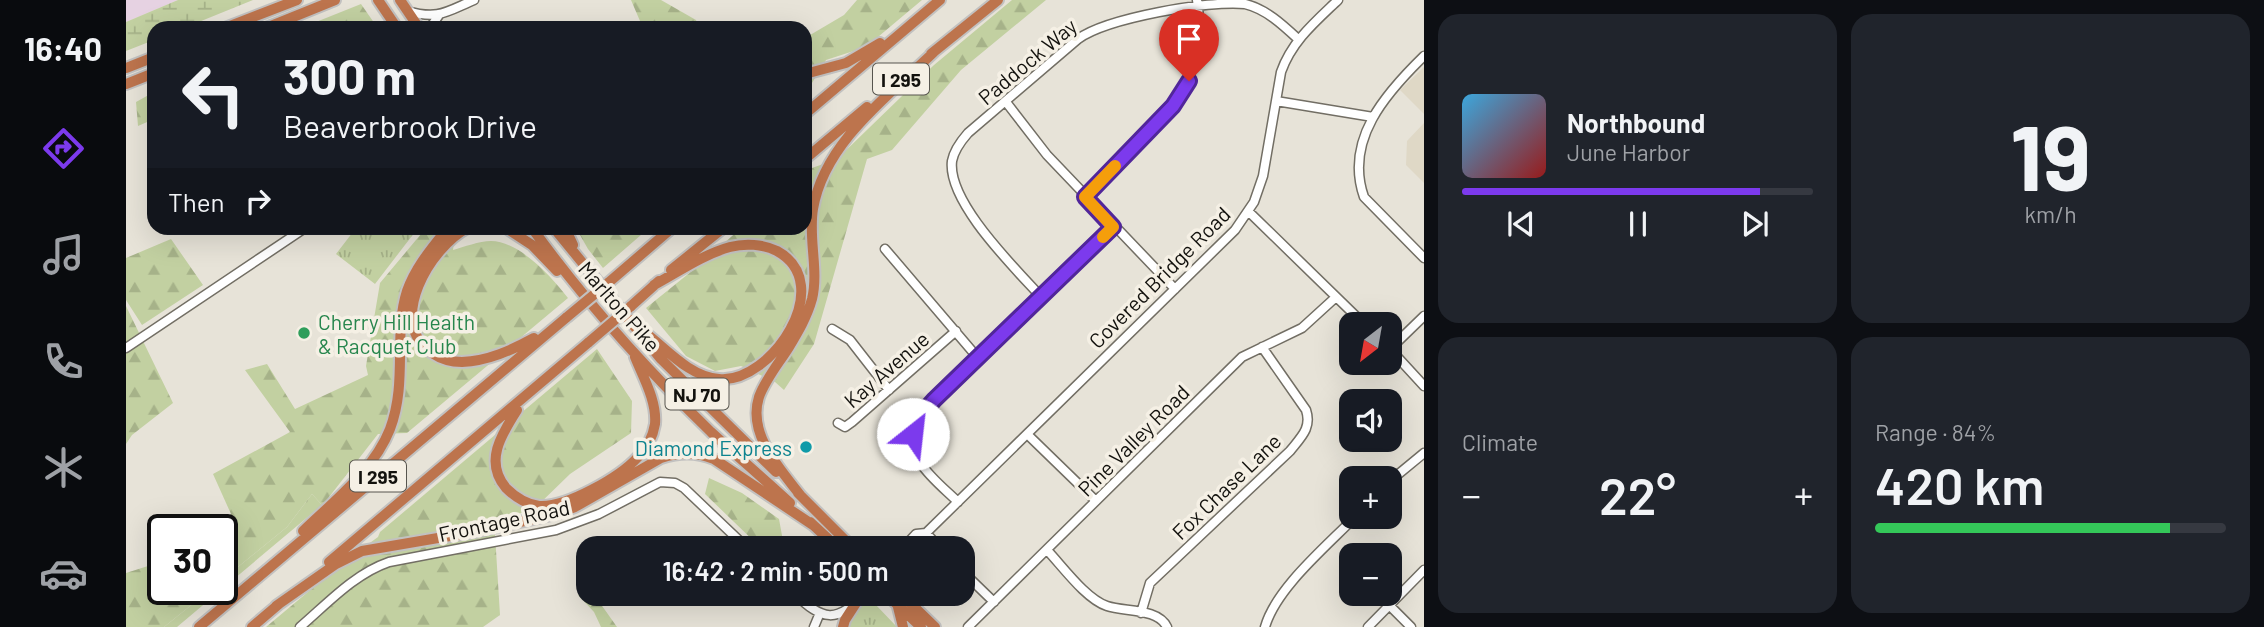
<!DOCTYPE html>
<meta charset="utf-8">
<style>
body{margin:0;font-family:Barlow,sans-serif;background:#20242c;color:#f1f3f6;height:100vh;display:flex;flex-direction:column;font-size:26px;white-space:nowrap}
*{box-sizing:border-box;margin:0}
p{font-size:23px;color:#9ea1a6}
.icon{flex:none;width:38px;height:38px;fill:none;stroke:currentColor;stroke-width:2;stroke-linecap:round;stroke-linejoin:round}
.map{position:relative;flex:1;overflow:hidden}
.drawer{display:flex;flex-direction:column;gap:14px;padding:14px;background:#0d0f14;width:840px}
.drawer>*{flex:none}
.guide{position:absolute;left:21px;top:21px;width:665px;height:214px;border-radius:21px;box-shadow:0 7px 28px #0002;background:#171b24;color:#f1f3f6;overflow:hidden}
.needle{width:46px;rotate:211deg}
.buttons{position:absolute;left:1213px;top:312px;display:grid;gap:14px}
.buttons a{display:grid;place-items:center;width:63px;height:63px;border-radius:14px;background:#171b24;box-shadow:0 7px 28px #0002;font-size:35px}
.speed{position:absolute;left:21px;top:514px;display:flex;gap:14px;font-size:35px;font-weight:700;text-align:center}
.speed>*{display:grid;place-content:center;width:91px;height:91px;border-radius:50%;background:#171b24;box-shadow:0 7px 28px #0002;line-height:1}
.speed .limit{border:4px solid #111;border-radius:10px;background:#fff;color:#111}
.pin{position:absolute;display:grid;place-items:center;width:60px;height:60px;color:#fff;margin:-72px -30px;border-radius:50% 50% 50% 0;rotate:-45deg;box-shadow:0 0 7px #0007}
.pin .icon{rotate:45deg}
.me{position:absolute;width:77px;margin:-38px;rotate:29deg;stroke-linejoin:round;filter:drop-shadow(0 0 5px #0008)}
.turn{display:flex;align-items:center;gap:24px;height:147px;padding:0 21px;font-size:32px}
.turn .icon{width:91px;height:91px;stroke-width:2.5}
.turn b{display:block;font-size:49px;line-height:60px}
.then{display:flex;align-items:center;height:66px;padding:0 21px;background:#0003;gap:14px;font-size:26px}
.big{font-size:52px;font-weight:600;line-height:1.1}
.drawer .tile{flex:1;display:flex;flex-direction:column;justify-content:center;gap:10px;min-width:0;padding:0 24px;border-radius:21px;background:#20242c}
.drawer .dial{align-items:center;gap:0}
.dial b{font-size:91px;line-height:1}
.song{display:flex;align-items:center;gap:21px}
.cover{width:84px;height:84px;border-radius:10px;background:linear-gradient(135deg,hsl(200 70% 55%),hsl(0 70% 35%))}
.played{height:7px;border-radius:4px;background:linear-gradient(90deg,#7c3aed 85%,#363941 85%)}
.keys{display:flex;justify-content:space-around;direction:ltr}
.heat{display:flex;justify-content:space-between;align-items:center;font-size:38px;direction:ltr}
.charge{height:10px;border-radius:5px;background:linear-gradient(90deg,#34c759 84%,#363941 0)}
.drawer .tiles{flex:1;display:grid;gap:14px;grid-template-columns:repeat(2,1fr)}
.trip{position:absolute;left:450px;top:536px;width:399px;height:70px;border-radius:21px;background:#171b24;box-shadow:0 7px 28px #0002;font-weight:600;line-height:70px;text-align:center}
main{display:flex;flex:1;min-height:0}
.menu{display:flex;flex-direction:column;width:126px;justify-content:space-around;align-items:center;background:#090b0e;color:#9ea1a6}
.menu .icon{width:49px;height:49px}
.menu .current{color:#7c3aed}
.menu b{font-size:32px;color:#f1f3f6}
.map>svg:first-child{display:block}
.commercial{fill:#e6d2e2}
.built{fill:#dfd8c6}
.grass{fill:url(#grass-tufts)}
.forest{fill:url(#forest-firs)}
.wetland{fill:url(#wetland-marsh)}
.lines{fill:none;stroke-linecap:round;stroke-linejoin:round}
.minor-casing{stroke:#726e64;stroke-width:11}
.highway-casing{stroke:#c2c1c0;stroke-width:14}
.minor{stroke:#fff;stroke-width:8}
.highway{stroke:#bd744d;stroke-width:10}
.highway-bridge-casing{stroke:#c2c1c0;stroke-width:14;stroke-linecap:butt}
.highway-bridge{stroke:#bd744d;stroke-width:10}
.route-casing{stroke:#51269a;stroke-width:18}
.route{stroke:#7c3aed;stroke-width:12}
.slow{stroke:#f59e0b;stroke-width:12}
.leisure-dot{fill:#2e9e5b;stroke:#f5f0e5;stroke-width:2.5}
.culture-dot{fill:#0f9aa8;stroke:#f5f0e5;stroke-width:2.5}
.labels{text-anchor:middle;dominant-baseline:central;stroke-width:7;stroke-linejoin:round;paint-order:stroke}
.shield{fill:#f5f0e5;stroke:#57554e;stroke-width:2}
.shield-label{font-size:19px;font-weight:bold;fill:#13120e}
.street-label{font-size:21px;fill:#13120e;stroke:#f5f0e5}
.leisure-label{font-size:21px;fill:#27864d;stroke:#f5f0e5;text-anchor:start}
.culture-label{font-size:21px;fill:#0d838f;stroke:#f5f0e5;text-anchor:end}
</style>
<main>
<nav class="menu">
<b>16:40</b>
<svg class="icon current" aria-label="directions" viewBox="0 0 24 24"><path d="M12 3l9 9-9 9-9-9zM9 14v-3h6M13 9l2 2-2 2"/></svg>
<svg class="icon" aria-label="music" viewBox="0 0 24 24"><path d="M9 18V5l10-2v13"/><circle cx="6" cy="18" r="3"/><circle cx="16" cy="16" r="3"/></svg>
<svg class="icon" aria-label="phone" viewBox="0 0 24 24"><path d="M5 4h4l2 5-3 2q2 4 5 5l2-3 5 2v4C11 20 4 13 5 4z"/></svg>
<svg class="icon" aria-label="climate" viewBox="0 0 24 24"><path d="M12 3v18M4 7l16 10M4 17L20 7"/></svg>
<svg class="icon" aria-label="car" viewBox="0 0 24 24"><path d="M5 17H2v-5l4-1 3-4h7l3 4 3 1v5h-3M9 17h6M6 11h13"/><circle cx="7" cy="17" r="2"/><circle cx="17" cy="17" r="2"/></svg>
</nav>
<div class="map">
<svg width="1298" height="627" viewBox="0 0 1298 627">
<defs>
<pattern id="grass-tufts" width="24" height="20" patternUnits="userSpaceOnUse" patternTransform="scale(1.75)"><rect width="24" height="20" fill="#c2d0a1"/><path d="M3 7l-1-3M5 7V3M7 7l1-3M15 17l-1-3M17 17v-4M19 17l1-3" fill="none" stroke="#a6b289"/></pattern>
<pattern id="forest-firs" width="22" height="20" patternUnits="userSpaceOnUse" patternTransform="scale(1.75)"><rect width="22" height="20" fill="#c2d0a1"/><path d="M5 1l3.5 6h-7zM16 11l3.5 6h-7z" fill="#a6b289"/></pattern>
<pattern id="wetland-marsh" width="20" height="14" patternUnits="userSpaceOnUse" patternTransform="scale(1.75)"><rect width="20" height="14" fill="#c2d0a1"/><path d="M1 5h8M5 5V1M11 12h8M15 12V8" fill="none" stroke="#a6b289"/></pattern>
</defs>
<rect width="100%" height="100%" fill="#e7e3d8"/>
<path class="commercial" d="M0 0H52L0 22Z"/>
<path class="built" d="M1298 67V114L1274 90Z
M1298 123V183L1280 165 1281 141Z"/>
<path class="grass" d="M230 228H292L249 284 210 254Z
M186 494 196 505 96 589V580L161 527Z
M84 590H95L51 627H38Z
M745 602 749 604 771 627H720C724 617 733 604 745 602Z"/>
<path class="forest" d="M505 0H535L570 20 573 28H517Z
M731 0H796L740 47 700 60 686 83 679 90V38L718 15Z
M886 0H920L835 70 766 150 741 159 688 344 658 390 649 382 615 366 589 371 560 356 520 308 577 262 615 228H679V174L686 168 711 159 808 65Z
M235 4 251 27 175 28Z
M28 92V119L12 126 10 102Z
M300 228H330L327 250C338 247 353 241 365 241 393 241 426 277 442 298L281 433 252 434 200 501 196 505 186 494 161 527 96 580V530H79L105 514 87 474 164 432 119 370 141 364 169 409 242 375 240 366 254 283Z
M450 228H523L477 268 462 249Z
M45 239 77 285 16 325 0 300V258Z
M0 306 47 403 6 435 0 444Z
M471 349 506 401 505 433 444 474 406 511 368 518 374 615 357 627H140L219 561 252 537 254 532Z
M583 478 616 493 653 519 657 541 651 548H635L579 494Z
M37 557V590H84L38 627H0V573L22 566Z
M462 589V593H467L491 627H475L468 612 452 595Z"/>
<path class="wetland" d="M52 0H127L58 28H28V40L0 51V22Z"/>
<g class="lines">
<g class="minor-casing">
<path id="minor" d="M281 11C312 20 320 12 348 0
M304 28 313 15
M1298 56C1260 93 1218 140 1238 197L1298 258
M1150 101 1247 117
M880 102 921 155 1049 289
M959 197 1056 95C1069 71 1076 27 1071 0
M1122 211 1238 324
M759 249 852 358
M916 298C889 268 821 202 826 161 828 150 835 141 842 133L952 39C981 18 1083 0 1119 4 1140 9 1157 25 1172 39
M706 329 724 340 763 390
M0 348 179 228
M1264 349 1298 386
M1264 349 1298 316
M712 423 719 427 726 422 830 331
M901 434 970 501
M1264 481 1298 453
M832 502C813 483 778 459 788 427 792 417 801 408 808 400L987 227
M800 533 814 548
M777 548 790 534 800 533 1109 230 1128 202 1137 176 1155 72C1166 41 1189 22 1212 0
M793 548 800 542V533
M921 550C937 567 960 599 981 606 999 612 1032 608 1041 627
M836 571 868 602
M668 593C697 621 710 624 740 593
M1263 605 1285 627
M1015 613 1024 583 1164 451C1175 437 1186 428 1180 410L1136 347
M174 627C201 604 228 574 263 562L430 530 473 514 534 482 549 483 558 488 621 548
M688 627 693 615
M842 627 1116 357 1176 328 1210 297
M1139 627C1150 588 1201 546 1230 516
M1242 627 1298 570"/>
</g>
<g class="highway-casing">
<path id="highway" d="M252 0 271 28
M274 0 293 28
M99 28 171 0
M140 28 209 0
M805 54 872 0
M0 68 28 57
M679 74 720 63 754 43
M0 84 28 73
M679 114 814 0
M679 159 741 107
M341 228C305 247 259 322 306 353 315 359 325 362 336 362 362 361 386 350 408 338
M380 228 406 245 431 271
M406 228C459 301 520 369 585 432 611 456 638 479 664 503
M428 228 535 359 650 472
M439 228 447 245
M545 270 597 228
M482 283 546 228
M504 307 533 281
M522 335C542 351 565 377 593 379 645 384 712 284 651 251 637 244 619 243 604 247 578 254 552 272 528 285
M391 410C375 435 358 462 380 488 389 497 400 504 413 506 440 508 494 477 512 457 521 448 527 436 529 424 531 401 517 377 509 357
M672 493 727 548
M675 496C654 469 621 434 633 397 639 380 653 363 663 347 672 332 681 317 686 299 693 270 682 238 687 209 698 143 762 96 808 52
M684 522 712 548
M177 531C208 501 248 470 264 429 282 381 267 335 281 291 290 266 306 248 322 228
M203 562 463 342
M759 593 795 627
M774 593 809 627
M150 606 210 564 236 551 353 531 430 514 449 507 535 458C555 452 569 452 588 459L687 525
M772 607 777 627
M73 627 441 317
M126 627 153 604
M717 627 719 620 730 603"/>
</g>
<use href="#minor" class="minor"/>
<use href="#highway" class="highway"/>
<g class="highway-bridge-casing">
<path id="highway-bridge" d="M441 317 482 283
M463 342 504 307"/>
</g>
<use href="#highway-bridge" class="highway-bridge"/>
</g>
<g class="lines">
<g class="route-casing">
<path id="route" d="M787 434 794 416 808 400 987 227 959 197 1047 106 1063 81"/>
</g>
<use href="#route" class="route"/>
<path class="slow" d="M977 237 987 227 959 197 989 166"/>
</g>
<circle class="leisure-dot" cx="178" cy="333" r="7"/>
<circle class="culture-dot" cx="680" cy="447" r="7"/>
<g class="labels">
<g class="shield">
<rect x="747" y="63.5" width="56" height="31" rx="5"/>
<rect x="539.5" y="378.5" width="63" height="31" rx="5"/>
<rect x="224" y="460.5" width="56" height="31" rx="5"/>
</g>
<g class="shield-label">
<text x="775" y="79">I 295</text>
<text x="571" y="394">NJ 70</text>
<text x="252" y="476">I 295</text>
</g>
<g class="street-label">
<text transform="translate(901 61) rotate(-40)">Paddock Way</text>
<text transform="translate(1033 277) rotate(-45)">Covered Bridge Road</text>
<text transform="translate(494 306) rotate(49)">Marlton Pike</text>
<text transform="translate(760 369) rotate(-41)">Kay Avenue</text>
<text transform="translate(1007 440) rotate(-45)">Pine Valley Road</text>
<text transform="translate(1100 486) rotate(-44)">Fox Chase Lane</text>
<text transform="translate(378 520) rotate(-12)">Frontage Road</text>
</g>
<g class="leisure-label">
<text x="192" y="321">Cherry Hill Health<tspan x="192" dy="24">&amp; Racquet Club</tspan></text>
</g>
<g class="culture-label">
<text x="666" y="447">Diamond Express</text>
</g>
</g>
</svg>
<div class="buttons">
<a><svg class="needle" viewBox="-14 -14 28 28"><path d="M0-13l5 13h-10z" fill="#e53935"/><path d="M0 13l5-13h-10z" fill="#9ea1a6"/></svg></a>
<a><svg class="icon" aria-label="sound" viewBox="0 0 24 24"><path d="M4 9h4l5-4v14l-5-4H4zM17 9q2 3 0 6"/></svg></a>
<a>+</a>
<a>−</a>
</div>
<div class="speed"><div class="limit">30</div></div>
<div class="pin" style="left:1063px;top:81px;background:#d93025"><svg class="icon" aria-label="arrive" viewBox="0 0 24 24"><path d="M6 21V4h12l-3 4 3 4H6"/></svg></div>
<svg class="me" style="left:787px;top:434px" viewBox="-20 -20 40 40"><circle r="19" fill="#fff"/><path d="M0-13L10 11 0 6-10 11z" fill="#7c3aed"/></svg>
<div class="trip">16:42 · 2 min · 500 m</div>
<div class="guide">
<div class="turn"><svg class="icon" aria-label="left" viewBox="0 0 24 24"><path d="M17 20v-9H6M10 6l-5 5 5 5"/></svg><div><b>300 m</b>Beaverbrook Drive</div></div>
<div class="then">Then<svg class="icon" aria-label="right" viewBox="0 0 24 24"><path d="M7 20v-9h11M14 6l5 5-5 5"/></svg></div>
</div>
</div>
<section class="drawer">
<div class="tiles">
<div class="tile">
<div class="song"><i class="cover"></i><div><b>Northbound</b><p>June Harbor</p></div></div>
<div class="played"></div>
<div class="keys"><svg class="icon" aria-label="previous" viewBox="0 0 24 24"><path d="M18 5L8 12l10 7zM5 5v14"/></svg><svg class="icon" aria-label="pause" viewBox="0 0 24 24"><path d="M8 5v14M16 5v14"/></svg><svg class="icon" aria-label="next" viewBox="0 0 24 24"><path d="M6 5l10 7-10 7zM19 5v14"/></svg></div>
</div>
<div class="tile dial"><b>19</b><p>km/h</p></div>
<div class="tile"><p>Climate</p>
<div class="heat"><a>−</a><b class="big">22°</b><a>+</a></div>
</div>
<div class="tile"><p>Range · 84%</p><b class="big">420 km</b><div class="charge"></div></div>
</div>
</section>
</main>
